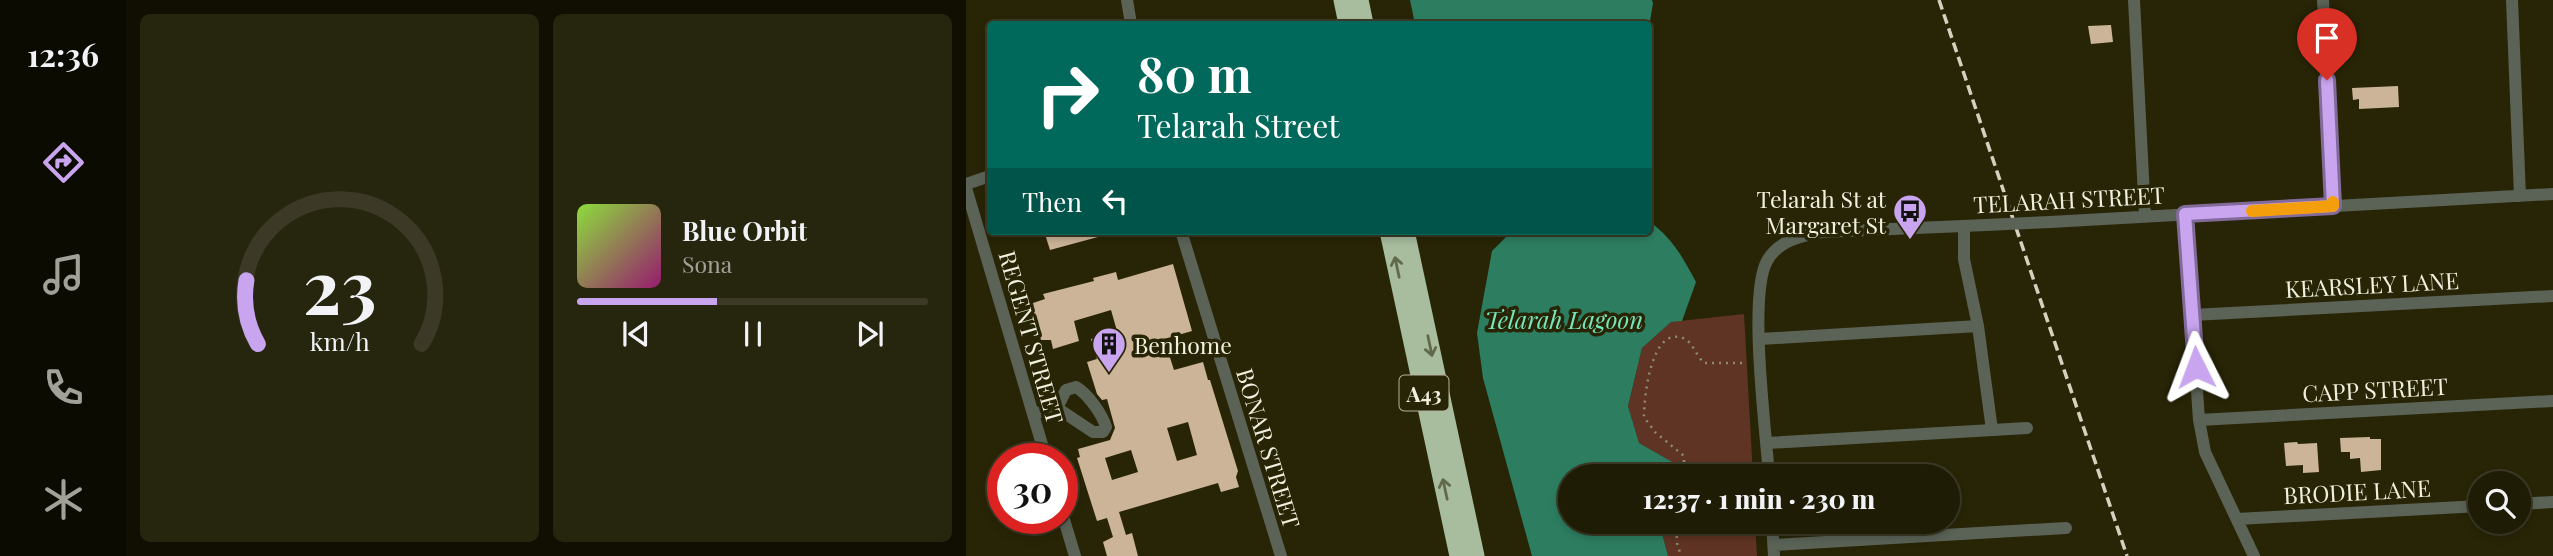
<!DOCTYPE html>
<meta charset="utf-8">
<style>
body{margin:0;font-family:"Playfair Display",serif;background:#26250e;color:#f1f3f6;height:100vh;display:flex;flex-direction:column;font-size:26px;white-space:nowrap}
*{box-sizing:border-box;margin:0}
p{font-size:23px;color:#a1a19a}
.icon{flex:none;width:38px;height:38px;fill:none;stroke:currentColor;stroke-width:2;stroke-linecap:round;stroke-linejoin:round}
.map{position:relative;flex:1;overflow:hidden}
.drawer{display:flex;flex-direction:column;gap:14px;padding:14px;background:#100f02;width:840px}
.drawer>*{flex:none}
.top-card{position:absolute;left:21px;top:21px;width:665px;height:214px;border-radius:7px;box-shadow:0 4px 10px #0003,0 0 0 2px #3c3a26;background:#00695c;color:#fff;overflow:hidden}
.buttons{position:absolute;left:1502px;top:471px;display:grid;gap:14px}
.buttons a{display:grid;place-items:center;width:63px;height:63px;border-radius:50%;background:#1e1c04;box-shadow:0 4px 10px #0003,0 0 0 2px #3c3a26;font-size:35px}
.speed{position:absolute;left:21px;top:443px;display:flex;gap:14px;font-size:35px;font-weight:700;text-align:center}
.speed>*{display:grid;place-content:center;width:91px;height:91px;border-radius:50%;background:#1e1c04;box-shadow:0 4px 10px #0003,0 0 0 2px #3c3a26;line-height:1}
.speed .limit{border:10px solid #d22;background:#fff;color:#111}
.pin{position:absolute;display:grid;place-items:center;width:60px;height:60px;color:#fff;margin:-72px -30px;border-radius:50% 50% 50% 0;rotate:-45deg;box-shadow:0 0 7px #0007}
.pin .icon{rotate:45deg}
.me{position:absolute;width:77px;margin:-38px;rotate:357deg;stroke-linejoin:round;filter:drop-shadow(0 0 5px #0008)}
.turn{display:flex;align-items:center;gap:24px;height:147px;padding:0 35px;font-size:32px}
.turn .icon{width:91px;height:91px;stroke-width:2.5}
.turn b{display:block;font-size:49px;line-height:60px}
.then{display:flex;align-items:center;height:66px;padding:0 35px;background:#0003;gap:14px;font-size:26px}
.drawer .card{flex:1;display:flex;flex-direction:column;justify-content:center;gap:10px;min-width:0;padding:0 24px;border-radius:10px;background:#26250e}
.drawer .dial{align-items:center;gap:0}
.dial svg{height:182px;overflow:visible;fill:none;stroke:#3c3a26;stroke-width:7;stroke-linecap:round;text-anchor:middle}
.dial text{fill:#f1f3f6;stroke:none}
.song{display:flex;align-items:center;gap:21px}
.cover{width:84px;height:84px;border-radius:10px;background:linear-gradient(135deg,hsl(90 70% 55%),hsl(320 70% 35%))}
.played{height:7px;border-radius:4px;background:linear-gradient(90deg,#c8a5ee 40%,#3c3a26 40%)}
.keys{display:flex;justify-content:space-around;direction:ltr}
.drawer .tiles{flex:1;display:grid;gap:14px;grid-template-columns:repeat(2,1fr)}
.trip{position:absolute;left:592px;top:464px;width:402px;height:70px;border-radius:35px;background:#1e1c04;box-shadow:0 4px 10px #0003,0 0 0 2px #3c3a26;font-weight:800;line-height:70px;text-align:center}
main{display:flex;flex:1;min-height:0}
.tab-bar{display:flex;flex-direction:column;width:126px;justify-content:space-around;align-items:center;background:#0c0b02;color:#a1a19a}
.tab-bar .icon{width:49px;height:49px}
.tab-bar .selected{color:#c8a5ee}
.tab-bar b{font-size:32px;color:#f1f3f6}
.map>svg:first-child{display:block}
.green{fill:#603424}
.water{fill:#2d7e61}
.building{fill:#ccb498;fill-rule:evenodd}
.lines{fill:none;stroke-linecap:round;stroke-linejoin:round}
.path{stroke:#8d8b73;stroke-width:2.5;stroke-dasharray:2 5;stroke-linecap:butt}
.minor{stroke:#5b6357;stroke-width:12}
.highway{stroke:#a8bc9e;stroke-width:19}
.rail{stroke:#d4d2bf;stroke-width:3.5;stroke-dasharray:10 5;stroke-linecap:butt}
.minor-bridge{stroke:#5b6357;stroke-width:12}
.oneway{stroke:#62694a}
.route-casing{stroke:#826b9b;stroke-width:18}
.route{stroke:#c8a5ee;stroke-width:12}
.slow{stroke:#f59e0b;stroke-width:12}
.labels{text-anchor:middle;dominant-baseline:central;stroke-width:7;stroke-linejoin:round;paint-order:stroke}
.shield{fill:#282506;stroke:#b5b39d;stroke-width:2}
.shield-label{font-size:21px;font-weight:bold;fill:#f1f0de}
.poi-label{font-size:23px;fill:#f1f0de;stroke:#282506;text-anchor:end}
.street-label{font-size:23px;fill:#f1f0de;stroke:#282506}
.water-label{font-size:24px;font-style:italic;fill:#76e6bb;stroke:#282506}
</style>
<main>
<nav class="tab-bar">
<b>12:36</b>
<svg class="icon selected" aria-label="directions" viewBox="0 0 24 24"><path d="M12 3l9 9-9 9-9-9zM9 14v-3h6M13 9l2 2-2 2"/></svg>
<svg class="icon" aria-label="music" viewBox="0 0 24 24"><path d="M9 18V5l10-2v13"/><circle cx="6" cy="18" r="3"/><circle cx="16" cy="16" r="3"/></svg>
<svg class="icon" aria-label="phone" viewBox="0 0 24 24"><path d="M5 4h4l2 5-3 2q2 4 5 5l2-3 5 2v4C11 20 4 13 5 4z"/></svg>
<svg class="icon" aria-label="climate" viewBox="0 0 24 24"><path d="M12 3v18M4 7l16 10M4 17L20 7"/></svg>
</nav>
<section class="drawer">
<div class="tiles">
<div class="card dial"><svg viewBox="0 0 100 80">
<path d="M14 69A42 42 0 1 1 86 69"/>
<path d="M14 69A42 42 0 0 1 9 41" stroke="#c8a5ee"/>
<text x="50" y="56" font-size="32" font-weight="700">23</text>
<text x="50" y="72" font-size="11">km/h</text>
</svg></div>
<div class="card">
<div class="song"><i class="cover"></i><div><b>Blue Orbit</b><p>Sona</p></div></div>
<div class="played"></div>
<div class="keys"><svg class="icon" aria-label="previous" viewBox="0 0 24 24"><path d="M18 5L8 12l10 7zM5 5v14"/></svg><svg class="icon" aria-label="pause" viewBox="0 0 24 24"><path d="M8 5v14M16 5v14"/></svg><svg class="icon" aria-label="next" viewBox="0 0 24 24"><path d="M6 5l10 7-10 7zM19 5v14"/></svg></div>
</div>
</div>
</section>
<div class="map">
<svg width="1587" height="556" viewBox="0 0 1587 556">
<rect width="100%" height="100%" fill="#282506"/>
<path class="green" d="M778 314 787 476H703L707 463 673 443 662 406 676 348 705 322Z
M693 522H789L791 556H702Z"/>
<path class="water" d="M444 0H686L687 3 683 27 682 24H449Z
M683 221C707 239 716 256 730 282L716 321 705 322 676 348 662 406 673 443 708 463 703 476H604V522H693L702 556H566L517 378 511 333 526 251 546 231H682Z"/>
<path class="building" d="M1145 25 1147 42 1125 44 1122 26Z
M1432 86 1433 107 1393 109V99L1387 100 1386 88Z
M78 231H143V234L84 250Z
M207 264 226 331 198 339 208 370 237 362 242 380H244L272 471 270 477 273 487 255 492 252 483 153 512 160 535 166 533 172 556H141L137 542 147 537 141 518 131 521 111 458 114 457 112 449 144 440 149 428 141 399 136 400 131 394 121 362 131 359 125 339 151 331 145 310 108 321 113 341 87 349 85 340H75L70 322 66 323 61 305 79 299 77 294 128 281 127 278 150 272 152 280ZM222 422 231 455 211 461 201 428ZM165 450 172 472 146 480 139 458Z
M1404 437V439H1415V470L1395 472 1394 458 1384 459V452H1375L1374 438Z
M1331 442 1332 444 1351 443 1353 472 1337 473V465L1320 466 1318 443Z"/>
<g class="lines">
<path class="path" d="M718 476V456L689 432 678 417C678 397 685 326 717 338 727 342 730 356 738 363H778
M710 522 711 543 715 556"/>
<path class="minor" d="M161 0 165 24
M1168 0 1179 216
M1357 0 1367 206
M1546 0 1554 196
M0 184 24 176
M0 188 80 458
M1219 214 1233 420 1239 452 1288 556
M1084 222 1587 194
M998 226V259L1012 326 1026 430
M215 231 315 556
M1226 315 1587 296
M794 339 1012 326
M67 414 91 408 127 432H137L140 427C136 414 122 394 110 387L100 390 91 408
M1233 420 1587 401
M801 443 1061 428
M803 476C800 432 782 295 801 261 812 241 834 236 856 232L1020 225
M1552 504 1587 502
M96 513 109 556
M1271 519 1514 506
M806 522 808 556
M808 545 1100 528"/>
<path class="highway" d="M377 0 382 24
M393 0 398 24
M423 231 493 556
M439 231 509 556"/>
<path class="rail" d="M973 0 1161 556"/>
<path class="minor-bridge" d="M1020 225 1084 222"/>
</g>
<defs><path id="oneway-shaft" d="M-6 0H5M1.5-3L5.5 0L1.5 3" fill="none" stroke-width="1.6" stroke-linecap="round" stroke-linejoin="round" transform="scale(1.75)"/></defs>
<g class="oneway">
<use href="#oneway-shaft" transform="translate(431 267) rotate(-102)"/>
<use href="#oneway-shaft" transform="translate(464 346) rotate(78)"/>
<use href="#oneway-shaft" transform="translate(479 489) rotate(-102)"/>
</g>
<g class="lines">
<g class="route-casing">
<path id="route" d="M1230 367 1219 214 1367 206 1361 80"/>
</g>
<use href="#route" class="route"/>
<path class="slow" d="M1286 211 1367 206V202"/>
</g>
<defs>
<g id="bus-pin" transform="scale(1.75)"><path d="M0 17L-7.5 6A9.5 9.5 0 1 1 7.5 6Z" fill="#c8a5ee" stroke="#282506"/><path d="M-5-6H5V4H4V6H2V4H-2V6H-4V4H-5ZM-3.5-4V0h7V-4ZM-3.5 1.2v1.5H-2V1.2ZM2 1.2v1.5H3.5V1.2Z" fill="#111"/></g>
<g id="building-pin" transform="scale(1.75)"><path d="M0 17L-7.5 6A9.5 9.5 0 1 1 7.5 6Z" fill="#c8a5ee" stroke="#282506"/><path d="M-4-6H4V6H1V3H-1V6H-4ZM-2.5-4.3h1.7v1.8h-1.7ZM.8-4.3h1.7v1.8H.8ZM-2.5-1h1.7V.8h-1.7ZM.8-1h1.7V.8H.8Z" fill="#111"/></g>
</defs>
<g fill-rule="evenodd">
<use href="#bus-pin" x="944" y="211"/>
<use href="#building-pin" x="143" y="344"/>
</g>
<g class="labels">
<rect class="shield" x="433.5" y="375.5" width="49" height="35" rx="5"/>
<g class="shield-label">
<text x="458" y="393">A43</text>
</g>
<g class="poi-label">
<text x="920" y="198">Telarah St at<tspan x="920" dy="26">Margaret St</tspan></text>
<text x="168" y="344" text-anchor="start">Benhome</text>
</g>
<g class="street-label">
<text transform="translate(1103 199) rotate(-3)">TELARAH STREET</text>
<text transform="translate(1406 284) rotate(-3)">KEARSLEY LANE</text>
<text transform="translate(66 337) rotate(74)">REGENT STREET</text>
<text transform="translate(1409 389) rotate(-3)">CAPP STREET</text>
<text transform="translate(303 448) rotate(73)">BONAR STREET</text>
<text transform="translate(1391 491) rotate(-3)">BRODIE LANE</text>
</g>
<g class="water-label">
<text x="598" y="319">Telarah Lagoon</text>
</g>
</g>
</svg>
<div class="buttons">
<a><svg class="icon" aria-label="search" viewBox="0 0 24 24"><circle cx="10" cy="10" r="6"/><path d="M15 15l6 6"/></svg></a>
</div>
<div class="speed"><div class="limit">30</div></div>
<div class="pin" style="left:1361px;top:80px;background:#d93025"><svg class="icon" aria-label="arrive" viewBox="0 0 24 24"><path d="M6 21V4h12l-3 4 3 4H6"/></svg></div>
<svg class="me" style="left:1230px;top:367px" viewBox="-20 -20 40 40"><path d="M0-17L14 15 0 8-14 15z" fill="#c8a5ee" stroke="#fff" stroke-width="4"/></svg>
<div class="trip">12:37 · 1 min · 230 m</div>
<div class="top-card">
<div class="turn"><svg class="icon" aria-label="right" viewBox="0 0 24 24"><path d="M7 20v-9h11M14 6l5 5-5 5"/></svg><div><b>80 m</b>Telarah Street</div></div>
<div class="then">Then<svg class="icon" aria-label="left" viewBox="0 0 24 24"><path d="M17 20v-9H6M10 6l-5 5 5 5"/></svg></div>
</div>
</div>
</main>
